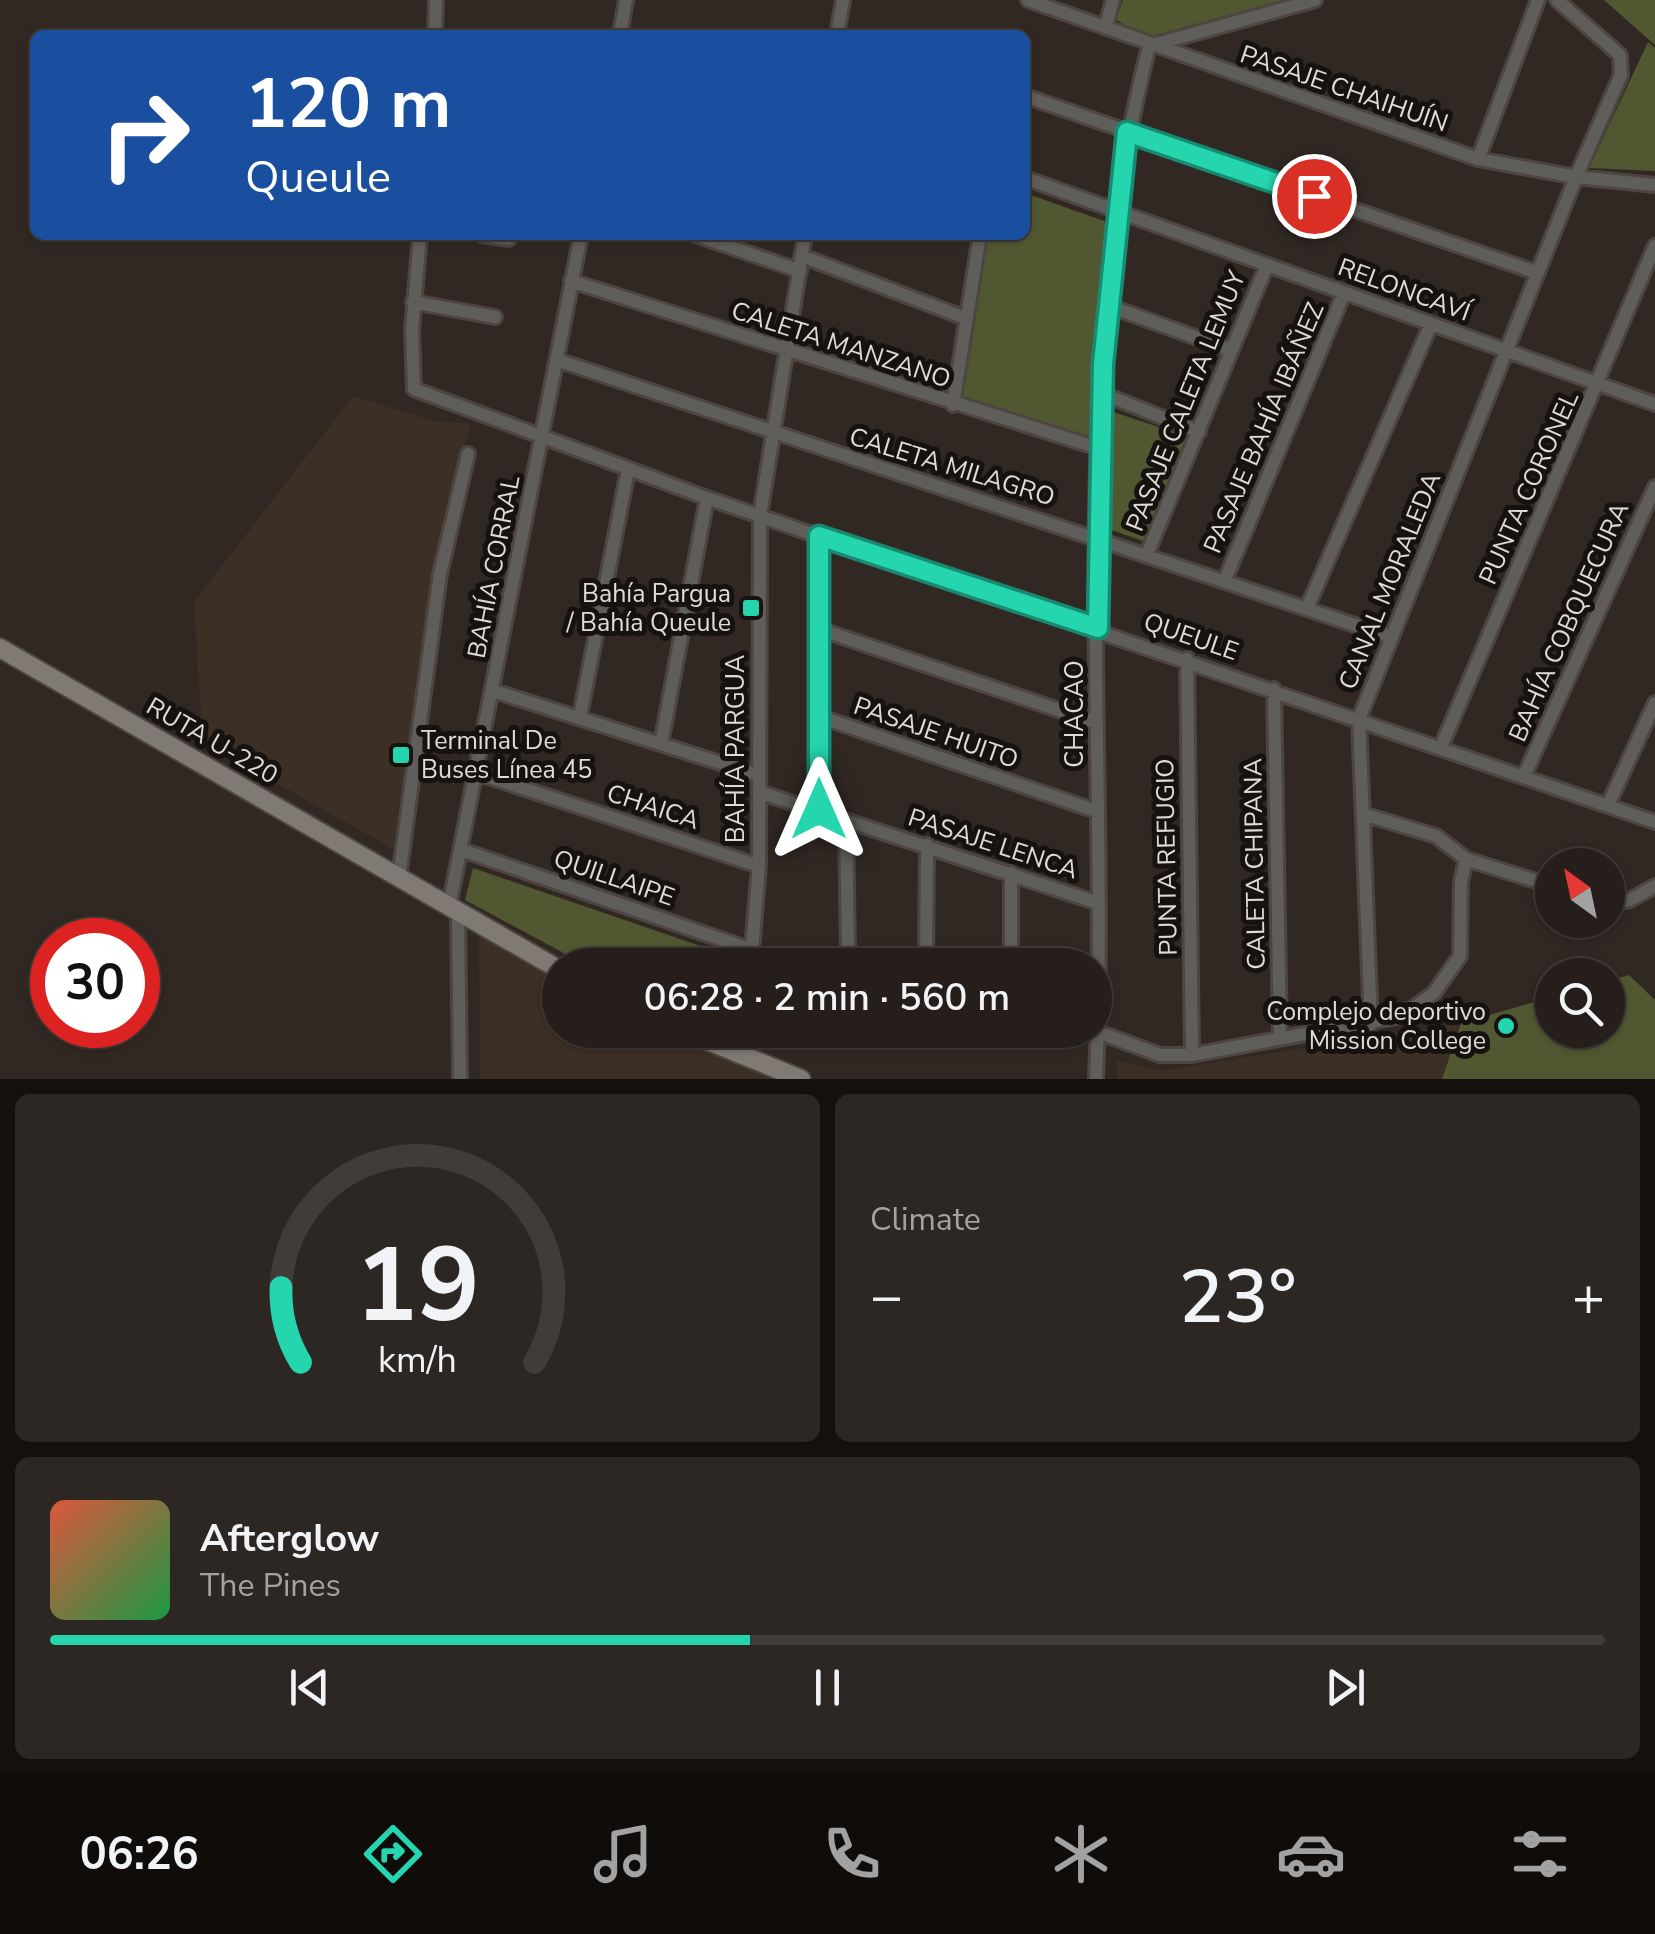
<!DOCTYPE html>
<meta charset="utf-8">
<style>
body{margin:0;font-family:"Nunito Sans",sans-serif;background:#2d2723;color:#f1f3f6;height:100vh;display:flex;flex-direction:column;font-size:38px;white-space:nowrap}
*{box-sizing:border-box;margin:0}
p{font-size:32px;color:#a3a2a2}
.icon{flex:none;width:55px;height:55px;fill:none;stroke:currentColor;stroke-width:2;stroke-linecap:round;stroke-linejoin:round}
.map{position:relative;height:1079px;overflow:hidden}
.drawer{display:flex;flex-direction:column;gap:15px;padding:15px;background:#14100e;flex:1}
.drawer>*{flex:none}
.hud{position:absolute;left:30px;top:30px;width:1000px;height:210px;border-radius:15px;box-shadow:0 2px 8px #0004,0 0 0 2px #423c39;background:#1a4fa0;color:#fff;overflow:hidden}
.needle{width:65px;rotate:327deg}
.tools{position:absolute;left:1535px;top:848px;display:grid;gap:20px}
.tools a{display:grid;place-items:center;width:90px;height:90px;border-radius:50%;background:#251e1a;box-shadow:0 2px 8px #0004,0 0 0 2px #423c39;font-size:50px}
.speed{position:absolute;left:30px;top:918px;display:flex;gap:20px;font-size:50px;font-weight:700;text-align:center}
.speed>*{display:grid;place-content:center;width:130px;height:130px;border-radius:50%;background:#251e1a;box-shadow:0 2px 8px #0004,0 0 0 2px #423c39;line-height:1}
.speed .limit{border:15px solid #d22;background:#fff;color:#111}
.pin{position:absolute;display:grid;place-items:center;width:85px;height:85px;color:#fff;margin:-42px;border:5px solid #fff;border-radius:50%;box-shadow:0 2px 10px #0007}
.me{position:absolute;width:110px;margin:-55px;rotate:0deg;stroke-linejoin:round;filter:drop-shadow(0 0 8px #0008)}
.turn{display:flex;align-items:center;gap:35px;height:210px;padding:0 50px;font-size:45px}
.turn .icon{width:130px;height:130px;stroke-width:2.5}
.turn b{display:block;font-size:70px;line-height:85px}
.big{font-size:75px;font-weight:600;line-height:1.1}
.drawer .tile{flex:1;display:flex;flex-direction:column;justify-content:center;gap:15px;min-width:0;padding:0 35px;border-radius:15px;background:#2d2723}
.drawer .dial{align-items:center;gap:0}
.dial svg{height:260px;overflow:visible;fill:none;stroke:#423c39;stroke-width:7;stroke-linecap:round;text-anchor:middle}
.dial text{fill:#f1f3f6;stroke:none}
.song{display:flex;align-items:center;gap:30px}
.cover{width:120px;height:120px;border-radius:15px;background:linear-gradient(135deg,hsl(10 70% 55%),hsl(140 70% 35%))}
.played{height:10px;border-radius:5px;background:linear-gradient(90deg,#25d5ae 45%,#423c39 45%)}
.keys{display:flex;justify-content:space-around;direction:ltr}
.heat{display:flex;justify-content:space-between;align-items:center;font-size:55px;direction:ltr}
.drawer .tiles{flex:1;display:grid;gap:15px;grid-template-columns:1fr 1fr}
.tile:last-child{grid-column:span 2}
.trip{position:absolute;left:542px;top:948px;width:570px;height:100px;border-radius:50px;background:#251e1a;box-shadow:0 2px 8px #0004,0 0 0 2px #423c39;font-weight:600;line-height:100px;text-align:center}
.tabs{display:flex;height:160px;justify-content:space-around;align-items:center;background:#0f0c0a;color:#a3a2a2}
.tabs .icon{width:70px;height:70px}
.tabs .active{color:#25d5ae}
.tabs b{font-size:45px;color:#f1f3f6}
.map>svg:first-child{display:block}
.built{fill:#3c2f25}
.green{fill:#515831}
.lines{fill:none;stroke-linecap:round;stroke-linejoin:round}
.street-casing{stroke:#4d4540;stroke-width:18}
.secondary-casing{stroke:#4d4540;stroke-width:22}
.street{stroke:#605e5a;stroke-width:12}
.secondary{stroke:#7f7a74;stroke-width:18}
.route-casing{stroke:#188a71;stroke-width:25}
.route{stroke:#25d5ae;stroke-width:18}
.poi-dot{fill:#25d5ae;stroke:#16120f;stroke-width:4}
.labels{text-anchor:middle;dominant-baseline:central;stroke-width:10;stroke-linejoin:round;paint-order:stroke}
.street-label{font-size:25px;fill:#e0dbd7;stroke:#16120f}
.poi-label{font-size:25px;fill:#e0dbd7;stroke:#16120f;text-anchor:end}
</style>
<div class="map">
<svg width="1655" height="1079" viewBox="0 0 1655 1079">
<rect width="100%" height="100%" fill="#312823"/>
<path class="built" d="M353 396 434 421 471 424 438 545 393 849 271 780 202 731 194 602Z
M479 932 560 978V1030H668L786 1079H480Z
M1461 1023 1442 1079H1117V1061L1161 1071Z"/>
<path class="green" d="M1123 0H1299L1147 37 1116 20Z
M1604 0H1655V45Z
M1648 42 1655 48V171L1589 168Z
M1025 193 1107 222 1091 438 961 400 988 235H1025Z
M1113 412 1189 437 1143 541 1109 529Z
M473 868 718 952 728 965H586L465 900Z
M1629 975 1655 1000V1079H1442L1461 1023 1552 997V1030H1608V981Z"/>
<g class="lines">
<g class="street-casing">
<path id="street" d="M1028 0 1478 159 1576 177 1655 185
M1106 26 1113 0
M435 35 436 0
M620 35 626 0
M837 35 843 0
M1025 96 1538 273
M1478 159 1538 0
M1025 178 1655 404
M420 235 412 330 414 389 707 498 1655 822
M482 235 509 239
M696 235 800 271
M802 256 965 318
M571 281 1098 448
M413 302 495 317
M1106 305 1231 350
M557 360 1391 637
M1101 393 1199 432
M953 405 980 235
M1147 554 1267 265
M1225 580 1344 293
M1307 608 1431 324
M819 629 1097 723
M1187 659 1192 1055
M1274 689 1280 1038
M494 691 758 775
M580 716 628 470
M818 716 1096 811
M661 744 707 498
M1441 747 1655 246
M477 773 759 866
M1524 776 1655 487
M759 792 1098 903
M1608 805 1655 703
M819 809V535
M1363 814 1436 836 1466 859 1552 886
M846 820 848 952
M462 850 752 950
M399 877 440 574 468 454
M1608 903 1630 900 1655 886
M449 907 581 235
M458 913 460 1079
M746 965 752 950 759 866 760 516 805 235
M926 965 927 845
M1011 965V873
M1371 1024 1359 719 1576 177 1621 75 1620 55 1557 0
M1098 1032 1160 1055H1192L1402 1016 1434 993 1460 956 1461 882 1466 859
M1096 1079C1110 736 1063 382 1149 46L1315 0"/>
</g>
<g class="secondary-casing">
<path id="secondary" d="M0 648 560 970
M681 1030 801 1079"/>
</g>
<use href="#street" class="street"/>
<use href="#secondary" class="secondary"/>
</g>
<g class="lines">
<g class="route-casing">
<path id="route" d="M819 809V536L1098 628 1103 364 1127 132 1314 196"/>
</g>
<use href="#route" class="route"/>
</g>
<g class="poi-dot">
<rect x="741" y="598" width="20" height="20" rx="5"/>
<rect x="391" y="745" width="20" height="20" rx="5"/>
<circle cx="1506" cy="1026" r="10"/>
</g>
<g class="labels">
<g class="street-label">
<text transform="translate(1344 89) rotate(19)">PASAJE CHAIHUÍN</text>
<text transform="translate(1404 290) rotate(20)">RELONCAVÍ</text>
<text transform="translate(841 345) rotate(18)">CALETA MANZANO</text>
<text transform="translate(1186 401) rotate(-68)">PASAJE CALETA LEMUY</text>
<text transform="translate(1264 428) rotate(-67)">PASAJE BAHÍA IBÁÑEZ</text>
<text transform="translate(952 467) rotate(17)">CALETA MILAGRO</text>
<text transform="translate(1529 488) rotate(-66)">PUNTA CORONEL</text>
<text transform="translate(494 567) rotate(-79)">BAHÍA CORRAL</text>
<text transform="translate(1390 581) rotate(-68)">CANAL MORALEDA</text>
<text transform="translate(1569 622) rotate(-66)">BAHÍA COBQUECURA</text>
<text transform="translate(1191 637) rotate(19)">QUEULE</text>
<text transform="translate(1075 714) rotate(-90)">CHACAO</text>
<text transform="translate(936 733) rotate(19)">PASAJE HUITO</text>
<text transform="translate(212 741) rotate(30)">RUTA U-220</text>
<text transform="translate(736 749) rotate(-90)">BAHÍA PARGUA</text>
<text transform="translate(653 807) rotate(18)">CHAICA</text>
<text transform="translate(993 844) rotate(18)">PASAJE LENCA</text>
<text transform="translate(1167 857) rotate(-91)">PUNTA REFUGIO</text>
<text transform="translate(1255 864) rotate(-91)">CALETA CHIPANA</text>
<text transform="translate(614 878) rotate(19)">QUILLAIPE</text>
</g>
<g class="poi-label">
<text x="731" y="594">Bahía Pargua<tspan x="731" dy="29">/ Bahía Queule</tspan></text>
<text x="421" y="741" text-anchor="start">Terminal De<tspan x="421" dy="29">Buses Línea 45</tspan></text>
<text x="1486" y="1012">Complejo deportivo<tspan x="1486" dy="29">Mission College</tspan></text>
</g>
</g>
</svg>
<div class="tools">
<a><svg class="needle" viewBox="-14 -14 28 28"><path d="M0-13l5 13h-10z" fill="#e53935"/><path d="M0 13l5-13h-10z" fill="#a3a2a2"/></svg></a>
<a><svg class="icon" aria-label="search" viewBox="0 0 24 24"><circle cx="10" cy="10" r="6"/><path d="M15 15l6 6"/></svg></a>
</div>
<div class="speed"><div class="limit">30</div></div>
<div class="pin" style="left:1314px;top:196px;background:#d93025"><svg class="icon" aria-label="arrive" viewBox="0 0 24 24"><path d="M6 21V4h12l-3 4 3 4H6"/></svg></div>
<svg class="me" style="left:819px;top:809px" viewBox="-20 -20 40 40"><path d="M0-17L14 15 0 8-14 15z" fill="#25d5ae" stroke="#fff" stroke-width="4"/></svg>
<div class="trip">06:28 · 2 min · 560 m</div>
<div class="hud">
<div class="turn"><svg class="icon" aria-label="right" viewBox="0 0 24 24"><path d="M7 20v-9h11M14 6l5 5-5 5"/></svg><div><b>120 m</b>Queule</div></div>
</div>
</div>
<section class="drawer">
<div class="tiles">
<div class="tile dial"><svg viewBox="0 0 100 80">
<path d="M14 69A42 42 0 1 1 86 69"/>
<path d="M14 69A42 42 0 0 1 8 46" stroke="#25d5ae"/>
<text x="50" y="56" font-size="32" font-weight="700">19</text>
<text x="50" y="72" font-size="11">km/h</text>
</svg></div>
<div class="tile"><p>Climate</p>
<div class="heat"><a>−</a><b class="big">23°</b><a>+</a></div>
</div>
<div class="tile">
<div class="song"><i class="cover"></i><div><b>Afterglow</b><p>The Pines</p></div></div>
<div class="played"></div>
<div class="keys"><svg class="icon" aria-label="previous" viewBox="0 0 24 24"><path d="M18 5L8 12l10 7zM5 5v14"/></svg><svg class="icon" aria-label="pause" viewBox="0 0 24 24"><path d="M8 5v14M16 5v14"/></svg><svg class="icon" aria-label="next" viewBox="0 0 24 24"><path d="M6 5l10 7-10 7zM19 5v14"/></svg></div>
</div>
</div>
</section>
<nav class="tabs">
<b>06:26</b>
<svg class="icon active" aria-label="directions" viewBox="0 0 24 24"><path d="M12 3l9 9-9 9-9-9zM9 14v-3h6M13 9l2 2-2 2"/></svg>
<svg class="icon" aria-label="music" viewBox="0 0 24 24"><path d="M9 18V5l10-2v13"/><circle cx="6" cy="18" r="3"/><circle cx="16" cy="16" r="3"/></svg>
<svg class="icon" aria-label="phone" viewBox="0 0 24 24"><path d="M5 4h4l2 5-3 2q2 4 5 5l2-3 5 2v4C11 20 4 13 5 4z"/></svg>
<svg class="icon" aria-label="climate" viewBox="0 0 24 24"><path d="M12 3v18M4 7l16 10M4 17L20 7"/></svg>
<svg class="icon" aria-label="car" viewBox="0 0 24 24"><path d="M5 17H2v-5l4-1 3-4h7l3 4 3 1v5h-3M9 17h6M6 11h13"/><circle cx="7" cy="17" r="2"/><circle cx="17" cy="17" r="2"/></svg>
<svg class="icon" aria-label="filters" viewBox="0 0 24 24"><path d="M4 7h16M4 17h16"/><circle cx="9" cy="7" r="2"/><circle cx="15" cy="17" r="2"/></svg>
</nav>
